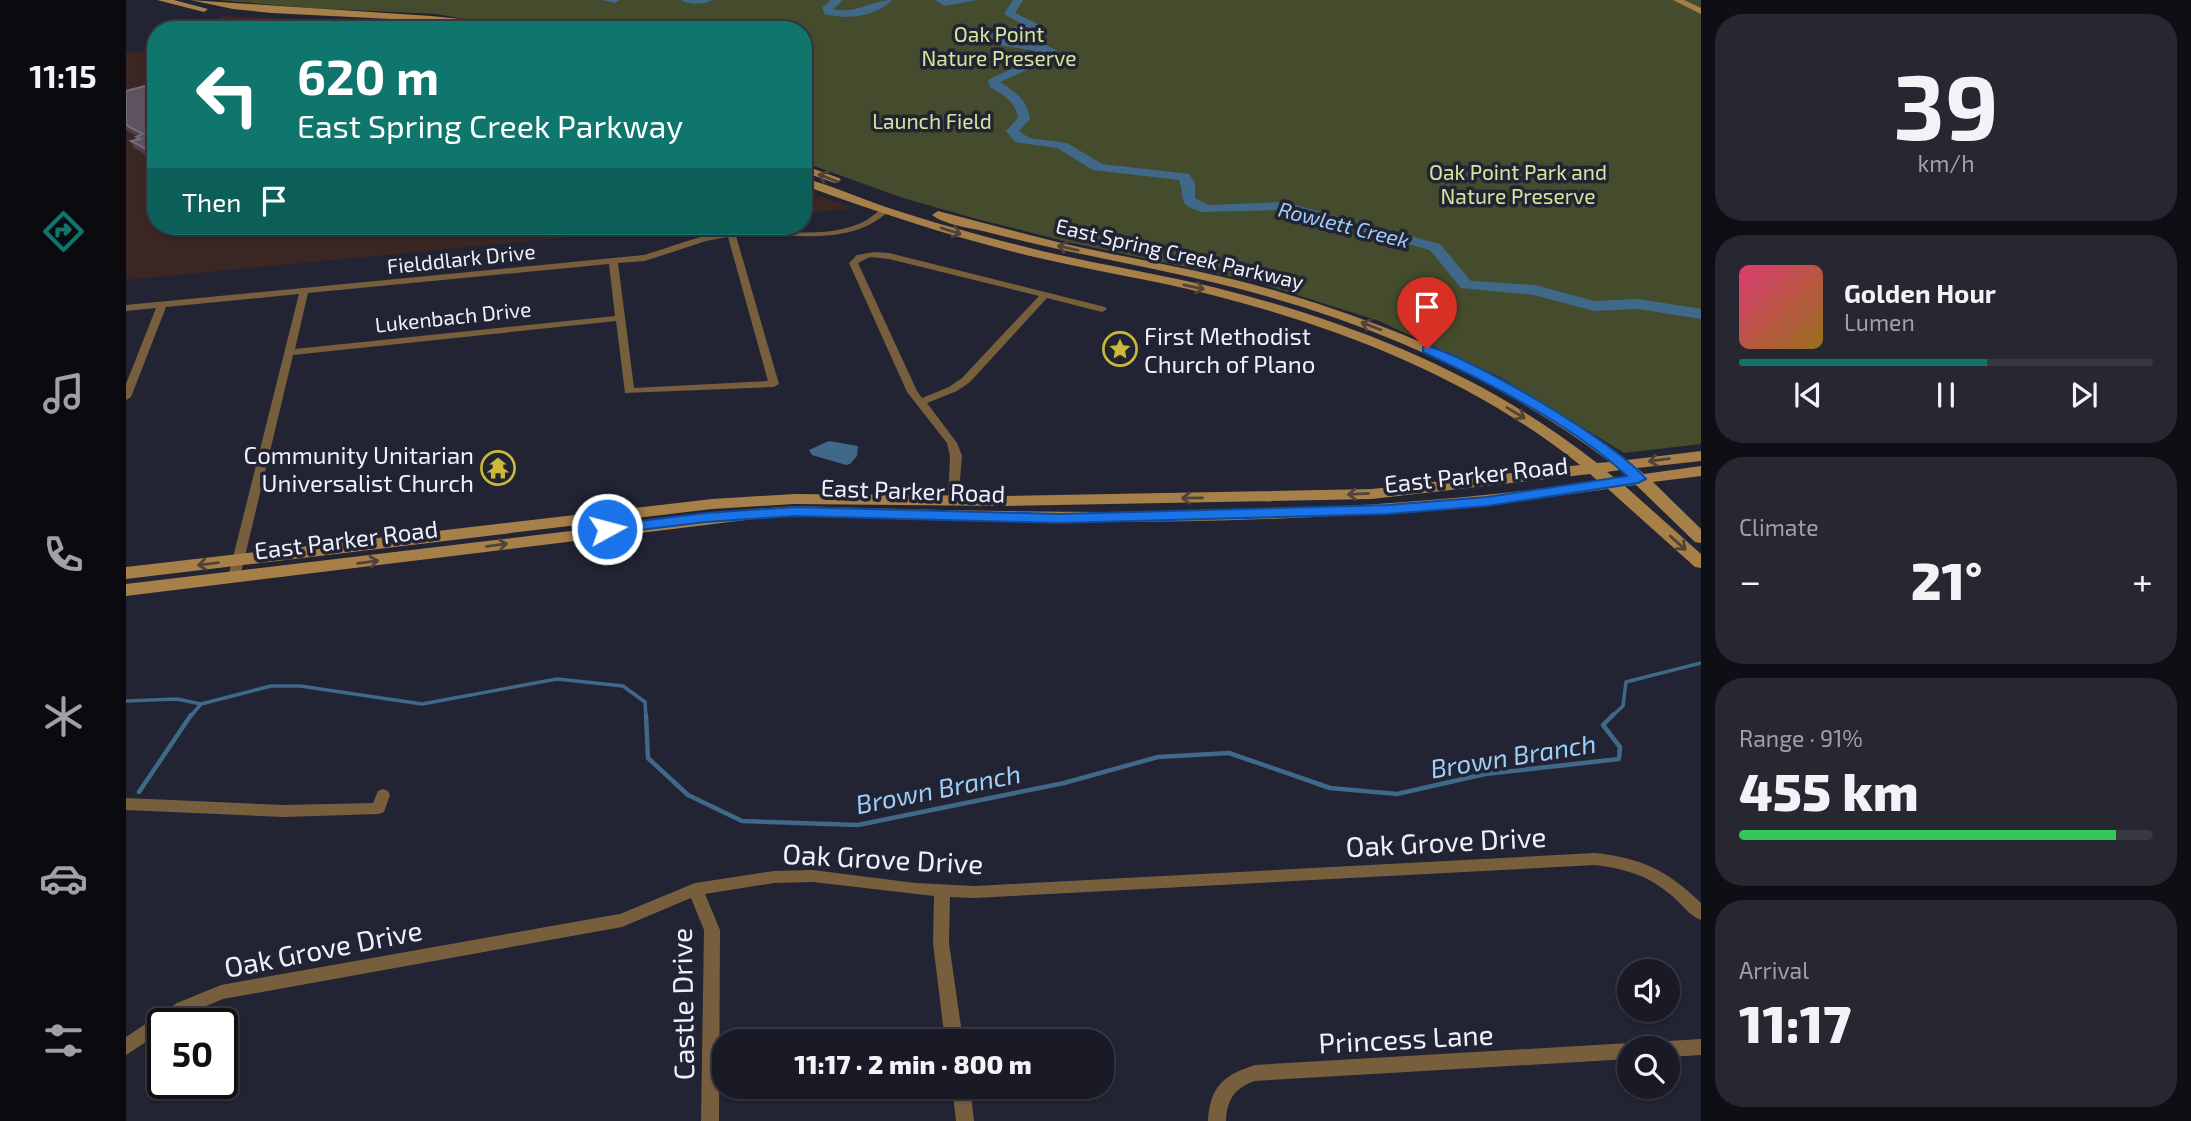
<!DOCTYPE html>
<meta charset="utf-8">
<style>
body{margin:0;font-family:"Exo 2",sans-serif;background:#272732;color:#f1f3f6;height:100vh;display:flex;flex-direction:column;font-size:26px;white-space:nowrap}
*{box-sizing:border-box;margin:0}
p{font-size:23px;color:#9fa1a7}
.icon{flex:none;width:38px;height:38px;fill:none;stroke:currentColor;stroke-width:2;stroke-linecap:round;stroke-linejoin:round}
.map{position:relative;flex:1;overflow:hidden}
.sheet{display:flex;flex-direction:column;gap:14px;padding:14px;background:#0e0e15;width:490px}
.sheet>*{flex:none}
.hud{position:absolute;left:21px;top:21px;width:665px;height:214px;border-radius:28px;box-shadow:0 2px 5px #0004,0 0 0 2px #383843;background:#0f766e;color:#fff;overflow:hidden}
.fabs{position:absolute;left:1491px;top:959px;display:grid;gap:14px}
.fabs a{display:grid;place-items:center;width:63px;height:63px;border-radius:50%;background:#1a1a26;box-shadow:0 2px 5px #0004,0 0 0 2px #383843;font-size:35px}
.speed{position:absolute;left:21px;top:1008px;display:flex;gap:14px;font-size:35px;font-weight:700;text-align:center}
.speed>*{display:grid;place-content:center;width:91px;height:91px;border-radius:50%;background:#1a1a26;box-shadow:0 2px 5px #0004,0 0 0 2px #383843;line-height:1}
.speed .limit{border:4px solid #111;border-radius:10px;background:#fff;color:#111}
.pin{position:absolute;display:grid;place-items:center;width:60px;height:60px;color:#fff;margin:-72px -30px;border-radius:50% 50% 50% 0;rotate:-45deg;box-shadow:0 0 7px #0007}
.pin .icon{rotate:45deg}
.me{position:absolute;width:77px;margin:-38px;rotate:83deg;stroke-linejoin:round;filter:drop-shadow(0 0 5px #0008)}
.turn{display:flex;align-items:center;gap:24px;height:147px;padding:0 35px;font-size:32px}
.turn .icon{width:91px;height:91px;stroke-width:2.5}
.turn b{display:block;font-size:49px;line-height:60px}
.then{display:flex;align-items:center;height:66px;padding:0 35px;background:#0003;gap:14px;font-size:26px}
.big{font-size:52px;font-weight:800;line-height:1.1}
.sheet .tile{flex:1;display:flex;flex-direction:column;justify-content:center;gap:10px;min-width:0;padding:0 24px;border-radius:28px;background:#272732}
.sheet .dial{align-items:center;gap:0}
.dial b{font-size:91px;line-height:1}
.song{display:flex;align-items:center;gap:21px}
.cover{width:84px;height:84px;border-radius:10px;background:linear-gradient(135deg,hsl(340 70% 55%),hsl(40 70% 35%))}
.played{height:7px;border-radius:4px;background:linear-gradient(90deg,#0f766e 60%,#383843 60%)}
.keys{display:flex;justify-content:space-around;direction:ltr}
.heat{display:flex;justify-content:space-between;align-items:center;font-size:38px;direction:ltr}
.charge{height:10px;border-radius:5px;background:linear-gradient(90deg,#34c759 91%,#383843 0)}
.trip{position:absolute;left:586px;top:1029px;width:402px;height:70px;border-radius:28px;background:#1a1a26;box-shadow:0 2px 5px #0004,0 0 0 2px #383843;font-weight:800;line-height:70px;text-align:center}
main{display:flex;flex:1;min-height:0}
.tab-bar{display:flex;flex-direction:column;width:126px;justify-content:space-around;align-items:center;background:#0a0a0f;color:#9fa1a7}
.tab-bar .icon{width:49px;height:49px}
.tab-bar .current{color:#0f766e}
.tab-bar b{font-size:32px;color:#f1f3f6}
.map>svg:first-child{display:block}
.education{fill:#3a2723}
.green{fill:#454c2d}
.water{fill:#406888}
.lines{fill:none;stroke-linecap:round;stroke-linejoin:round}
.stream-far1{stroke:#406888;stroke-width:3.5}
.stream{stroke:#406888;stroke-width:4.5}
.river{fill:#406888;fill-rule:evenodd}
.street{fill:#775f3e;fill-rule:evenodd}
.secondary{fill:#a68048;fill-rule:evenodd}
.wall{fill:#4d3f4c}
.shaded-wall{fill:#352c3a}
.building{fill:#5e525f;stroke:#756b77;stroke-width:2}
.oneway{stroke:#50443a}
.route{fill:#1a73e8;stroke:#114b97;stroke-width:2}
.labels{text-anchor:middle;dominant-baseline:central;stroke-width:7;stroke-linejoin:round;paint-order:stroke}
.far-park-label{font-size:21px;fill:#d6e79c;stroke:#222333}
.far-water-label{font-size:21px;font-style:italic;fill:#9dcff9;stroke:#222333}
.far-street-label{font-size:21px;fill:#eef0fb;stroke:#222333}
.poi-label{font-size:24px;fill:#eef0fb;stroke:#222333;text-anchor:start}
.street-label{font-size:24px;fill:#eef0fb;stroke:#222333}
.water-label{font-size:26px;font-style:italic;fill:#9dcff9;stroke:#222333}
.near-street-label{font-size:28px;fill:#eef0fb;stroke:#222333}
</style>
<main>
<nav class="tab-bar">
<b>11:15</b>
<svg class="icon current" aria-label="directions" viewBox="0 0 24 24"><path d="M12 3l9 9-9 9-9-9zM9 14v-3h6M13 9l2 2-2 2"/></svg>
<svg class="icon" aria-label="music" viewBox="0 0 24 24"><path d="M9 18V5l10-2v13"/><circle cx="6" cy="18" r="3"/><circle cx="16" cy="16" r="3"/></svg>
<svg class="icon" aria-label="phone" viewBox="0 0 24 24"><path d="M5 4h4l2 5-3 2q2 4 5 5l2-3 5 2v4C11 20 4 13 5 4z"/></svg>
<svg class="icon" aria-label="climate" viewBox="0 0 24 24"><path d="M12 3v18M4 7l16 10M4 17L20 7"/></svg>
<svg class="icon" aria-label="car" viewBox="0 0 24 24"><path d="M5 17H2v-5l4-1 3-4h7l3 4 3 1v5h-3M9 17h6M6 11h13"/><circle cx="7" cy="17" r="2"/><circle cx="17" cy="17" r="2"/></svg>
<svg class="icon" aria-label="filters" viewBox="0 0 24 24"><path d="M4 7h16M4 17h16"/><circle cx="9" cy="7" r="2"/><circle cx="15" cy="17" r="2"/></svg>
</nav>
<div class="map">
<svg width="1575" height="1121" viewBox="0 0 1575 1121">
<rect width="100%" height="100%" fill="#222333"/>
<path class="education" d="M95 16 229 21 327 30H76Z
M30 49V226H561L0 280V53Z
M677 190 728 208 677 214Z"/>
<path class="green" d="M91 0H1575V444L1498 453 1374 377 1253 321 1130 282 946 243 851 219 777 198 677 162V30H403L310 14 184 8Z"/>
<path class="water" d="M703 441 732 446 731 456 724 464 720 465 686 455 683 450Z"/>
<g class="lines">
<path class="stream-far1" d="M0 701 51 699 75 704 145 686H174L296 704 431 679 497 686 519 702 520 717
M64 717 75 704
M1485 717 1497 706 1500 682 1575 663"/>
<path class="stream" d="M520 715 522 758 562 795 616 821 732 825 938 783 1032 757 1103 753 1204 788 1271 794 1359 774 1493 759 1494 747 1477 725 1487 715
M13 792 65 715"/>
<path class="river" d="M476 0H494L489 3Z
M555 0H586C579 5 562 5 555 0Z
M705 0H717L707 9C729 15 745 0 766 0 749 17 722 20 699 14L696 8Z
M809 0H851L819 6Z
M887 0H897L889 13 915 26 864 37 920 45 932 51 930 57 874 82C889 92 901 99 904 119L893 131 903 138 941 143 976 164 1063 174 1069 183V198L1082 205 1158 202 1314 244 1345 281 1409 285 1468 301 1512 299 1575 309V319L1512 309 1468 311 1408 295 1335 288 1304 250 1158 210 1076 212C1050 204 1060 200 1053 180L967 170 931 148 889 142 880 131 892 118C889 101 878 95 864 87L862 80 920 53 856 42 852 41 849 35 855 32 898 25 878 14Z"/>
<path class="street" d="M757 208 764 210C722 250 662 231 610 236L653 384 648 387 499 393 490 321 167 355 114 577 108 581 102 577 173 294 40 307 5 397 0 400V384L30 308 0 311V305L518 255C546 247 572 235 601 232 645 227 698 242 739 221 746 217 751 212 757 208ZM602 237 642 381 508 388 492 263 519 261 580 241ZM483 264 489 316 169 349 182 293Z
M748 252 763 253 979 307 981 309 976 312 921 298 844 382 831 391 801 403 831 443 836 456 832 503 828 504 822 501 824 456 821 443 781 392 723 263 731 255ZM744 257 763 259 913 296 836 378 823 387 796 398 791 391 732 263Z
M257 789 262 791 264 795 258 812 253 814 158 817 0 810V798L158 805 247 803 252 791Z
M1469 853C1515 858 1541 870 1575 903V920C1563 916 1555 903 1545 895 1522 875 1499 869 1469 865L849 898 824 897 823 943 837 1041H819L807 943 808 896 687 882 648 883 579 894 594 930 593 1121H575L578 930 565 898 496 927 97 999 63 1013 48 1024H37V1031L0 1055V1037L51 1003 95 985 482 916 494 914 569 883 648 871 687 870 789 883 849 886Z
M1575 1039V1055L1542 1057V1048H1534L1536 1043 1542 1041Z
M1503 1043 1509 1045 1511 1048H1503V1059L1129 1081C1108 1088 1101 1100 1100 1121H1082C1084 1087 1097 1075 1129 1065Z
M826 1087H844L848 1121H830Z"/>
<path class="secondary" d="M31 0H48L82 9 78 12Z
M64 0 305 16 345 20 388 30H367L305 21 146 13 107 9Z
M1547 0H1558L1575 8V14Z
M677 165 713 178 715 180 709 183 677 172Z
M677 178C704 185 731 197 757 206 804 222 852 235 900 247 962 263 1025 272 1087 287 1224 321 1360 375 1471 463L1484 462C1368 374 1231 317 1090 283 1014 265 937 252 861 232 845 228 819 225 806 215L812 211C867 225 922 241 977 252 1040 265 1103 276 1164 295 1286 332 1399 383 1501 460L1575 451V461L1511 468 1518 474 1575 466V476L1527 482 1575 529V543L1569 542 1510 485 1499 486 1575 554V568L1569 567 1482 489C1212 529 941 525 669 516L628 519 0 596V584L628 509 669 506C938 514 1206 520 1472 481L1464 474 1246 499 879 506 668 504 586 509 0 579V567L586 499 668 494 879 496 1246 489 1454 465C1348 380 1217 328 1086 295 1024 279 961 270 900 255 824 236 750 212 677 185ZM1494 470 1501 476 1489 478 1481 472Z"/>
</g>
<path class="wall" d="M30 83V158L27 159 8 148 5 141 11 140 10 137 11 136 0 130V91Z"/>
<path class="shaded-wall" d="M30 150V158L27 159 25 152Z"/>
<path class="building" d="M30 83V150L25 152 5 141 14 139 10 137 17 134 0 125V91Z"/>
<defs><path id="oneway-shaft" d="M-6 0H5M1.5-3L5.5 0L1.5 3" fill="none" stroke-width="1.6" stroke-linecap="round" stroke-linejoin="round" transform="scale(1.75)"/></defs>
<g class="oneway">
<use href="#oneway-shaft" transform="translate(702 178) rotate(-159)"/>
<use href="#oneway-shaft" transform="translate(825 231) rotate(17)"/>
<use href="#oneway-shaft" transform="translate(942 248) rotate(-167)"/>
<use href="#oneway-shaft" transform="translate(1068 287) rotate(12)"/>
<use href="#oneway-shaft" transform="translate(1245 326) rotate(-159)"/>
<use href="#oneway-shaft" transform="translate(1390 413) rotate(31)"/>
<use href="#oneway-shaft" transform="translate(1533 460) rotate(173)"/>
<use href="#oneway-shaft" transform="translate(1232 494) rotate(177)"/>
<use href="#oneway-shaft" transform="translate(1066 498) rotate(179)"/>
<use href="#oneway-shaft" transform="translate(1552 543) rotate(42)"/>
<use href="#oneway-shaft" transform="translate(371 545) rotate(-8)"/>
<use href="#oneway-shaft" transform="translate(242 562) rotate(-7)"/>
<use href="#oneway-shaft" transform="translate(82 564) rotate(173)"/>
</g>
<path class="route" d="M1301 346C1347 358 1491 443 1520 479L1512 483 1361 506 1262 514 933 523 669 516 580 522 481 534 473 529 481 525 580 513 669 507 933 514 1262 505 1361 497 1501 476C1449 427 1362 382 1297 352V347Z"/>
<defs>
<g id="sight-ring" transform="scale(1.75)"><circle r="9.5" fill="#222333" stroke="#ccb938" stroke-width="1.5"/><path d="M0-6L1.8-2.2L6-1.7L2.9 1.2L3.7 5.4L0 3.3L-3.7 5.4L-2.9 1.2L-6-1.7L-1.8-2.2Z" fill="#ccb938"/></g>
<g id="temple-ring" transform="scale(1.75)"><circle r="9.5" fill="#222333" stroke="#ccb938" stroke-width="1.5"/><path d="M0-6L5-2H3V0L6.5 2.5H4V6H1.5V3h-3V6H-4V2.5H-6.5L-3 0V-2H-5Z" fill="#ccb938"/></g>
</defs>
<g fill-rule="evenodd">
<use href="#sight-ring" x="994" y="349"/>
<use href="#temple-ring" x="372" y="468"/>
</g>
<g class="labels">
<g class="far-park-label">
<text x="873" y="33">Oak Point<tspan x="873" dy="24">Nature Preserve</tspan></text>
<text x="806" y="120">Launch Field</text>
<text x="1392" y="171">Oak Point Park and<tspan x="1392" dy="24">Nature Preserve</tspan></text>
</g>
<g class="far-water-label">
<text transform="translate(1218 224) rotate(14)">Rowlett Creek</text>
</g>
<g class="far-street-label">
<text transform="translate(1054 253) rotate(13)">East Spring Creek Parkway</text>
<text transform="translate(335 258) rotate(-6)">Fielddlark Drive</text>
<text transform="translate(327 316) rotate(-6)">Lukenbach Drive</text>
</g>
<g class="poi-label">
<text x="1018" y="335">First Methodist<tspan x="1018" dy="28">Church of Plano</tspan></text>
<text x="348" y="454" text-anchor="end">Community Unitarian<tspan x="348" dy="28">Universalist Church</tspan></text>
</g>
<g class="street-label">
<text transform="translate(1350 474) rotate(-6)">East Parker Road</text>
<text transform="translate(787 490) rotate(2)">East Parker Road</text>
<text transform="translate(220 539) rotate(-7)">East Parker Road</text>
</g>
<g class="water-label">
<text transform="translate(1387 755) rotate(-9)">Brown Branch</text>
<text transform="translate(812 788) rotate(-11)">Brown Branch</text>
</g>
<g class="near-street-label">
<text transform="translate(1320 841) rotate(-3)">Oak Grove Drive</text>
<text transform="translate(757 858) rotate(3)">Oak Grove Drive</text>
<text transform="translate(197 948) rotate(-11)">Oak Grove Drive</text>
<text transform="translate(556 1004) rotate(-91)">Castle Drive</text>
<text transform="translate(1280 1038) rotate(-3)">Princess Lane</text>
</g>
</g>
</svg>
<div class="fabs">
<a><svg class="icon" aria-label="sound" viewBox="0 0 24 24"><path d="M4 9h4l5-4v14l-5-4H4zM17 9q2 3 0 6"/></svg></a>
<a><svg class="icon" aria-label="search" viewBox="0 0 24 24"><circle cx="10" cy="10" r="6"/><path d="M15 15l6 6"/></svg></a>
</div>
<div class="speed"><div class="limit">50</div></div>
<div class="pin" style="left:1301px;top:349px;background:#d93025"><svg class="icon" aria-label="arrive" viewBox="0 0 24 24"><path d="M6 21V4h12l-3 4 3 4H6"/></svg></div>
<svg class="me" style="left:481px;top:529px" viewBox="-20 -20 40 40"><circle r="17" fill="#1a73e8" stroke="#fff" stroke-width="3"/><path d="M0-11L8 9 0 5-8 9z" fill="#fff"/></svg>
<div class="trip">11:17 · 2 min · 800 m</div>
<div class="hud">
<div class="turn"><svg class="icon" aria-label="left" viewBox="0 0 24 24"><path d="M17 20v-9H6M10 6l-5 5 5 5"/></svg><div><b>620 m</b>East Spring Creek Parkway</div></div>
<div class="then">Then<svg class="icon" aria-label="arrive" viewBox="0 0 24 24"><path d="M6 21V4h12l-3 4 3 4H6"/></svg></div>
</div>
</div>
<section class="sheet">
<div class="tile dial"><b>39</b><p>km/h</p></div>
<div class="tile">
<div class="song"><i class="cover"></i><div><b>Golden Hour</b><p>Lumen</p></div></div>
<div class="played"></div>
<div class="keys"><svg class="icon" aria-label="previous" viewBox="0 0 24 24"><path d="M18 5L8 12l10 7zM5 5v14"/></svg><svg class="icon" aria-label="pause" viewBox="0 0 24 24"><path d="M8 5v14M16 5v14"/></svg><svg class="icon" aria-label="next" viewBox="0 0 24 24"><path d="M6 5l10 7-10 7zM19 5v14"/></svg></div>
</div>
<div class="tile"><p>Climate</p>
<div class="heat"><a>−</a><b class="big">21°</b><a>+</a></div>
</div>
<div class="tile"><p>Range · 91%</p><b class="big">455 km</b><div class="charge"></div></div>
<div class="tile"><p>Arrival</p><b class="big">11:17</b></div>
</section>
</main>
